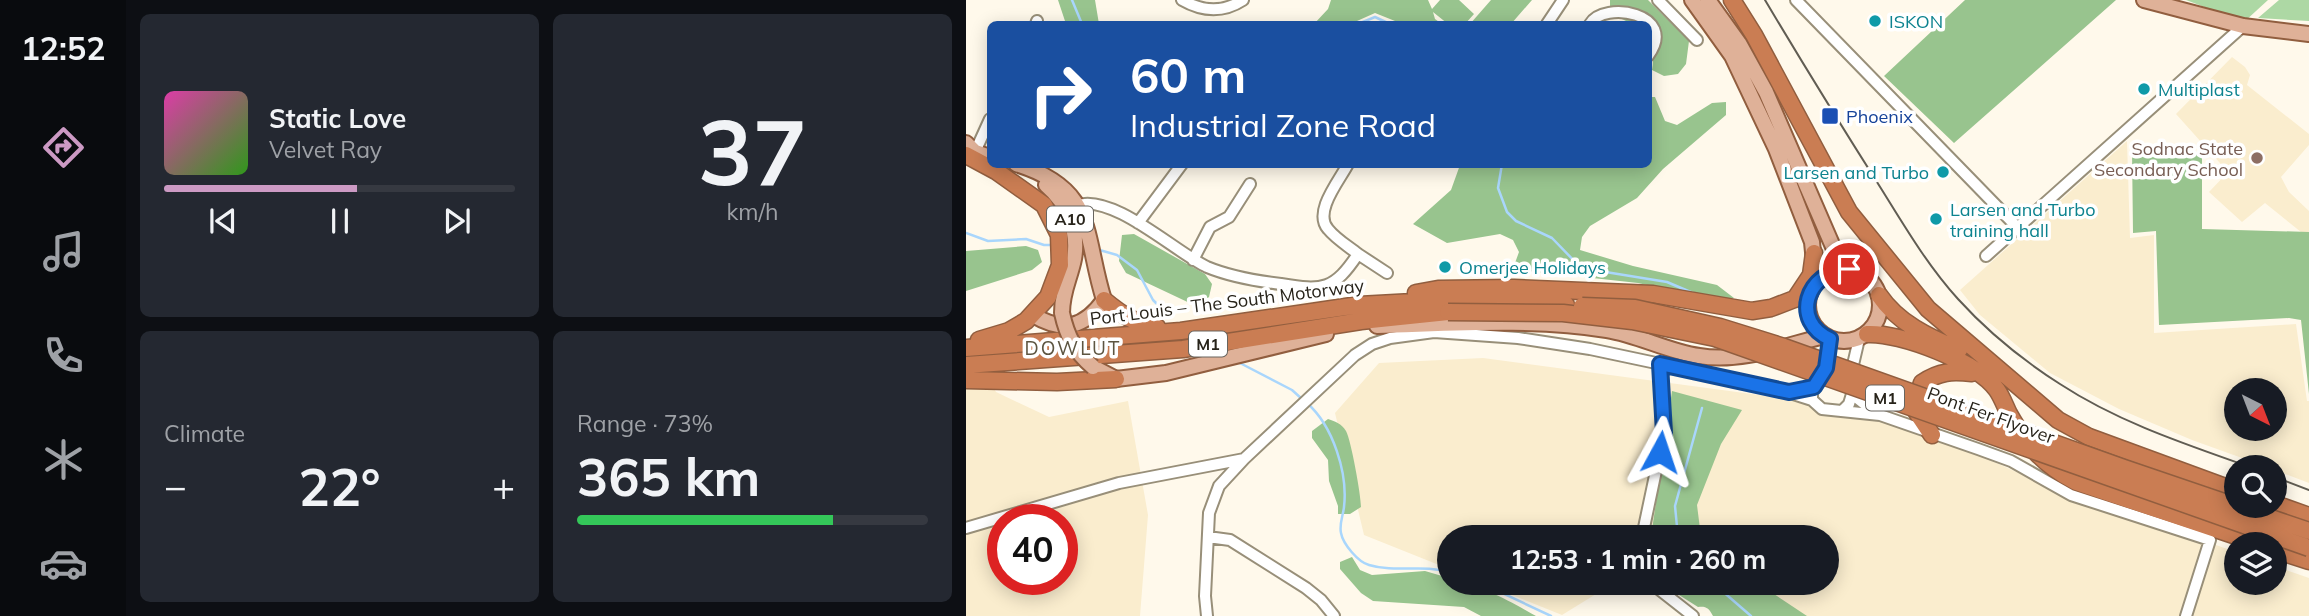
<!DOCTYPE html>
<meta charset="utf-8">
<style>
body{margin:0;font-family:Mulish,sans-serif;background:#242831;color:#f1f3f6;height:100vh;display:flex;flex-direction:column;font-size:26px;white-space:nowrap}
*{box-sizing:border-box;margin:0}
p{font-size:23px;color:#9ea1a6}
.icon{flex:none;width:38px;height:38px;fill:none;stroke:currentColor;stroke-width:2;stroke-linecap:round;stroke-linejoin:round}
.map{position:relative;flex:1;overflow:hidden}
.panel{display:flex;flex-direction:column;gap:14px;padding:14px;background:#0d0f14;width:840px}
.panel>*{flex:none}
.top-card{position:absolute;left:21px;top:21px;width:665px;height:147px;border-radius:10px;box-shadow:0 4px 18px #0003;background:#1a4fa0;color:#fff;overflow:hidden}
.needle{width:46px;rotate:138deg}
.tools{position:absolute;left:1258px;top:378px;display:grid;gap:14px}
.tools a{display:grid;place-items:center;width:63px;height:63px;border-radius:50%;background:#171b24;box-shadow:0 4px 18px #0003;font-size:35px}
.speed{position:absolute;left:21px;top:504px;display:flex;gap:14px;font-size:35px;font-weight:700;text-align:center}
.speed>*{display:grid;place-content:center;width:91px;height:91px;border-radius:50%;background:#171b24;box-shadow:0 4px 18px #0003;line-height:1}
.speed .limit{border:10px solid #d22;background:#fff;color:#111}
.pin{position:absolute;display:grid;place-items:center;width:60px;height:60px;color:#fff;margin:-30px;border:4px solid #fff;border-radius:50%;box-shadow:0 2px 7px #0007}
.me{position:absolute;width:77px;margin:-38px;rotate:5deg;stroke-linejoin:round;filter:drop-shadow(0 0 5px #0008)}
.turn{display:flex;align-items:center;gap:24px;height:147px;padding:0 28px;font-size:32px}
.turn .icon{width:91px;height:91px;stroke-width:2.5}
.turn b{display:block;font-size:49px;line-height:60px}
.big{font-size:52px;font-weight:700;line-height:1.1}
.panel .card{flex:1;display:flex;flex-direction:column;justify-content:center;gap:10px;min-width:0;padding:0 24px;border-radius:10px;background:#242831}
.panel .dial{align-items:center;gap:0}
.dial b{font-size:91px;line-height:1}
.song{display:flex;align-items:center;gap:21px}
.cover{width:84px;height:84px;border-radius:10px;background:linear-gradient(135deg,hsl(320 70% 55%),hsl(110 70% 35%))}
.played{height:7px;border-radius:4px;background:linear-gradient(90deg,#cc9ac4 55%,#363941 55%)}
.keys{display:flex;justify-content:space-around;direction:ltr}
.heat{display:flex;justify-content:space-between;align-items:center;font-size:38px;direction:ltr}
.charge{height:10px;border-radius:5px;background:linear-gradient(90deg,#34c759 73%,#363941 0)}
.panel .tiles{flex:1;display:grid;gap:14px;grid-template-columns:repeat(2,1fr)}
.trip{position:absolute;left:471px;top:525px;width:402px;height:70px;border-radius:35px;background:#171b24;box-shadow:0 4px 18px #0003;font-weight:700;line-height:70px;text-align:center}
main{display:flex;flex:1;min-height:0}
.tabs{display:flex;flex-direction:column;width:126px;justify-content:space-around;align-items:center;background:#090b0e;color:#9ea1a6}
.tabs .icon{width:49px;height:49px}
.tabs .current{color:#cc9ac4}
.tabs b{font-size:32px;color:#f1f3f6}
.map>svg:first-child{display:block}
.built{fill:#faedce;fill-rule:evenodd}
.green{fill:#add8a4}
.forest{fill:#98c48e}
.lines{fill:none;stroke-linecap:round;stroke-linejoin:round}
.stream{stroke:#a9d6fc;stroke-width:2.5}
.minor-casing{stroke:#988f79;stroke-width:14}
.major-casing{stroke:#915e3f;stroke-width:18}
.highway-casing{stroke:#915e3f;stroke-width:19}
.minor{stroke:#fff;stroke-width:10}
.major{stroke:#dfb198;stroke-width:14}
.highway{stroke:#ca7d53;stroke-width:16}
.tram{stroke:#615d53;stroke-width:2}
.major-bridge-casing{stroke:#915e3f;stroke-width:18;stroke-linecap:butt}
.highway-bridge-casing{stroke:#915e3f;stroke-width:19;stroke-linecap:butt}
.major-bridge{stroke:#dfb198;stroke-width:14}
.highway-bridge{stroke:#ca7d53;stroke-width:16}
.route-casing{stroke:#114b97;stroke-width:18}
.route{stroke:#1a73e8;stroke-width:12}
.culture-dot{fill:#0f9aa8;stroke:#fff;stroke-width:2.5}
.transit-dot{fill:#1a4fb4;stroke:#fff;stroke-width:2.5}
.education-dot{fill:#8d6e63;stroke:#fff;stroke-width:2.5}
.labels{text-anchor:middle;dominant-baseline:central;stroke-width:7;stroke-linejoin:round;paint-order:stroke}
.shield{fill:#fff;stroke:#68655f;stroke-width:2}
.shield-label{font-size:16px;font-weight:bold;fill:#27231a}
.culture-label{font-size:18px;fill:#0d838f;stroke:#fff;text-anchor:start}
.transit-label{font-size:18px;fill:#164399;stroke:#fff;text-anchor:start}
.education-label{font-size:18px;fill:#785e54;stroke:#fff;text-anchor:end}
.street-label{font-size:18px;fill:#27231a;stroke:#fff}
.neighbourhood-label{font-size:19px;letter-spacing:2px;fill:#5d5541;stroke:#fff}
</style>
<main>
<nav class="tabs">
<b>12:52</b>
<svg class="icon current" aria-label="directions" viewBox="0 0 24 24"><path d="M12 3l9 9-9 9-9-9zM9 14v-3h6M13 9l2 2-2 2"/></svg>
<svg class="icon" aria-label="music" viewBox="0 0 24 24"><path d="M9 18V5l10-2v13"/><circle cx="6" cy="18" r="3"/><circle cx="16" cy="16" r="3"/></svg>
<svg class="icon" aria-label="phone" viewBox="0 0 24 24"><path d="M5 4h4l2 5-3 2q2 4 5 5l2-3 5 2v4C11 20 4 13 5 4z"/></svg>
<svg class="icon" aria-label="climate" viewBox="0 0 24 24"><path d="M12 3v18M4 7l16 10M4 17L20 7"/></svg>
<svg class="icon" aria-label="car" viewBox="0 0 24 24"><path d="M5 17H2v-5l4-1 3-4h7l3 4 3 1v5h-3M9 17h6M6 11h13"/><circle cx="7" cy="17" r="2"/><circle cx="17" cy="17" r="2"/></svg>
</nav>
<section class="panel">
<div class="tiles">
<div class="card">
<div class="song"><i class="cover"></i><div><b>Static Love</b><p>Velvet Ray</p></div></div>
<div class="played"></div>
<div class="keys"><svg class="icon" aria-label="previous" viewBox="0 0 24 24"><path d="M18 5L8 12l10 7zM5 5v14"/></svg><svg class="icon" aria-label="pause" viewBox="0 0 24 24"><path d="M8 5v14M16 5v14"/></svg><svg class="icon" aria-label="next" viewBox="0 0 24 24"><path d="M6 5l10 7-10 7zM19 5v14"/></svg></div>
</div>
<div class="card dial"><b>37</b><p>km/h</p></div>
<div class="card"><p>Climate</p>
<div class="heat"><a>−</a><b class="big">22°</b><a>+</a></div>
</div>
<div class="card"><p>Range · 73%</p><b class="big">365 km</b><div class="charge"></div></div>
</div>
</section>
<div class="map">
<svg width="1343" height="616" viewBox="0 0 1343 616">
<rect width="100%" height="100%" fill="#fff9eb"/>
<path class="built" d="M1266 57 1279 67 1284 75 1281 85 1343 134V145L1315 177 1323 192 1343 211V233L1340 236 1299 203 1276 222 1243 192 1262 172 1210 114Z
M1161 141 1164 238 1188 235V333L1330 324 1341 401H1343V483L1309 470V467H1301L1226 440 1153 409 1084 373 1014 315 994 290ZM1270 390H1309V429H1270Z
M0 340 30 392 83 417 162 401 182 515 174 616H0ZM37 520H96V579H37Z
M517 358 914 411 1084 487 1270 552V583H1309V566L1343 578V616H806L768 583H861V537H483V569L398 535 369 413 413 363Z
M516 583H648L596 615Z"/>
<path class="green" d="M1220 0H1302L1278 22Z
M1313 0H1343V21L1292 18Z"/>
<path class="forest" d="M92 0H129L133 24H100Z
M365 0H462L466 9 474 0H493L508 14 499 24H482L467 12 469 19 476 24H429V21L409 13 391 21 393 24H348L362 9Z
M525 0H566L545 24H504Z
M644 0H682L723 41 720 64 712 74 698 76 686 70C689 53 683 41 682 24H666L644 13Z
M999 0H1150L988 143 918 76Z
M683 97H689L699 121 711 125 746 103 760 102V115L697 169 671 198 624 226 616 237 614 250 667 266 751 285 768 298 754 301 672 283 563 271 549 263 553 252 547 240 534 234 481 243 447 224 485 190 494 165 682 164Z
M1166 150 1236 154V229L1343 232V394L1335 320 1323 318 1193 325 1190 231 1167 233Z
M168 234 239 274 246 284 243 297 230 306 160 273 153 261 156 235Z
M60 246 72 250 76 262 66 270 0 291V251Z
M706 391 776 410 755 444 731 505 735 537H685Z
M362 419C370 422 375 423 380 431 385 440 395 495 395 507L384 514H372V506L363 481 362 460 346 438V431Z
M386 557 394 570 406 575 459 571 483 578V583C514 583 543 601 570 616H515L498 607 407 601 395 593 374 569V562Z
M699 583H786L796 586 841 616H747C743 608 740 606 732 607L702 588Z"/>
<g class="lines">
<path class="stream" d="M106 0 116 24
M392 24 409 17 424 24
M536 164 532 188 541 212 550 221 586 238 615 268 701 282 727 293
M0 233 22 241 60 239 78 245H89
M130 249 151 255 171 270 187 300 203 316
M272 362 326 390 336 399
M341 403C367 426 382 473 378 507 377 516 373 524 375 533 377 544 392 562 403 565 429 573 457 564 483 572
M712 537 709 506 736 408
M515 583 585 616
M747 583 785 616"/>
<g class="minor-casing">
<path id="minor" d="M216 0C237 12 257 13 277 0
M692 0 731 40
M830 0 1051 227
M70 24 71 21
M581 24 597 0
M624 24C637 0 714 13 682 56
M9 152 24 119
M112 205C148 194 209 252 241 267 265 277 290 281 315 284 357 291 368 290 392 254 382 246 370 239 362 229 347 212 373 181 382 164
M172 223 216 164
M392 254 421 273
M1020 256 1277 26
M227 260 244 227 263 217 284 184
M886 394 911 414
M846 400V391L860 367 864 339
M876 411 883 404 886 394V369L893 339
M0 528 153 483 278 459
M242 537 264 540 340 588 355 600 368 616
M676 537 698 433 694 364
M685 583 727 616
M241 616 239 596 243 513 253 486 278 459 389 355 406 344 424 338 468 332 552 338 624 349 808 388 846 400 856 409 914 415 1012 449 1045 461 1105 495 1244 540 1220 616"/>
</g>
<g class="major-casing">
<path id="major" d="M726 0 766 56 810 149 846 242 850 282
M742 0 773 43 800 92 868 249 887 270
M1178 0 1277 26 1343 34
M0 143 9 152 24 157
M50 164C131 189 117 233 138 300 118 328 97 333 67 315
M80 185C102 204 113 231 108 259 104 279 96 291 96 313
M842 305a36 36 0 1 1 72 0a36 36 0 1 1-72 0Z
M411 326C487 324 565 318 641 330 672 335 701 351 733 356 775 363 818 346 858 336
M127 367 150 379 200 373 360 334"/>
</g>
<g class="highway-casing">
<path id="highway" d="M766 0 788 35 883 212 962 309 1092 420 1123 437 1270 491
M0 155 30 171 78 205 93 235 94 265 82 297 60 321 43 331 13 340
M450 293 472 289 548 288 687 294 786 311 805 308 844 293
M913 295C932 323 962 337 993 350
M829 299 845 275 848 253
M138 300C155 314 169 324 191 327
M901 334C934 332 1012 362 1031 390 1036 397 1039 406 1043 414 1061 446 1078 465 1110 482L1294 544
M0 348 215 331 393 305 484 300 600 305
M0 365 217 349 395 321 482 312
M0 380 91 382 150 379
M966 435 948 408 956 383C974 371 986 371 1006 373
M1309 504 1343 516
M1309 550 1343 561"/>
</g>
<use href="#minor" class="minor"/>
<use href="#major" class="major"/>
<use href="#highway" class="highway"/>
<path class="tram" d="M799 0C837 64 876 127 916 190 939 227 962 266 992 299 1021 331 1058 361 1094 384 1152 422 1219 444 1284 467
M1309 477 1343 490"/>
<g class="major-bridge-casing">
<path id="major-bridge" d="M96 313C101 336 109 352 127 367"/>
</g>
<g class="highway-bridge-casing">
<path id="highway-bridge" d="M616 306 669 308 754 327 818 347 1158 468 1343 531
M482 312 597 313 666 321 749 338 1343 548"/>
</g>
<use href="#major-bridge" class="major-bridge"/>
<use href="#highway-bridge" class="highway-bridge"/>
</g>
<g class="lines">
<g class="route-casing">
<path id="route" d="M694 452 698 433 694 364 823 392 848 387 860 368 864 339C825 322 839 271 883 269"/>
</g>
<use href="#route" class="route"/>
</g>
<g class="culture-dot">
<circle cx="909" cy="21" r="7"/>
<circle cx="1178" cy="89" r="7"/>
<circle cx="977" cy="172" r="7"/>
<circle cx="970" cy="219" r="7"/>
<circle cx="479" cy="267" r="7"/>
</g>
<rect class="transit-dot" x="855" y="107" width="18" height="18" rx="3.5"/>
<circle class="education-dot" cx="1291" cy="158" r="7"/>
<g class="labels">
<g class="shield">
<rect x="81" y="206.5" width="46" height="25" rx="5"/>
<rect x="223" y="331.5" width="38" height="25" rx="5"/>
<rect x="900" y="385.5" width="38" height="25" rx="5"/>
</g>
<g class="shield-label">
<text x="104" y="219">A10</text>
<text x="242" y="344">M1</text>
<text x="919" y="398">M1</text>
</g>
<g class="culture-label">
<text x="923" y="21">ISKON</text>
<text x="1192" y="89">Multiplast</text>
<text x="963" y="172" text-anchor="end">Larsen and Turbo</text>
<text x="984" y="209">Larsen and Turbo<tspan x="984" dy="21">training hall</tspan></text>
<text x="493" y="267">Omerjee Holidays</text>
</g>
<g class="transit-label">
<text x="880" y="116">Phoenix</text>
</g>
<g class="education-label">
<text x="1277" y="148">Sodnac State<tspan x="1277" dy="21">Secondary School</tspan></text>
</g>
<g class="street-label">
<text transform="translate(261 302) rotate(-7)">Port Louis – The South Motorway</text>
<text transform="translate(1025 415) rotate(20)">Pont Fer Flyover</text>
</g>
<g class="neighbourhood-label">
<text x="107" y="348">DOWLUT</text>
</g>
</g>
</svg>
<div class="tools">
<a><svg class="needle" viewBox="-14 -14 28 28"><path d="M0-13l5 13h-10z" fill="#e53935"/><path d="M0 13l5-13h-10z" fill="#9ea1a6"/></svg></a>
<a><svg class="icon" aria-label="search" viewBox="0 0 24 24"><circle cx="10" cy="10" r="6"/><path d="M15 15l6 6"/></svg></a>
<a><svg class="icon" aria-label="layers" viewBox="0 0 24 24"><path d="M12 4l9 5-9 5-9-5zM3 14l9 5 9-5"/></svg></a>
</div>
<div class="speed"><div class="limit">40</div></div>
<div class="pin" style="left:883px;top:269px;background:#d93025"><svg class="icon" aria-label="arrive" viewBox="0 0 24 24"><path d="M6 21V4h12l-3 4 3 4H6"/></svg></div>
<svg class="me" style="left:694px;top:452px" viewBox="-20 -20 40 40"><path d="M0-17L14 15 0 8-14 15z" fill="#1a73e8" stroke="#fff" stroke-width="4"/></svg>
<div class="trip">12:53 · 1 min · 260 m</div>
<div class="top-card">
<div class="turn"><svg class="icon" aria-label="right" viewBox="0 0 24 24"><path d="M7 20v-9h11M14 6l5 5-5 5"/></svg><div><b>60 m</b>Industrial Zone Road</div></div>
</div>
</div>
</main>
